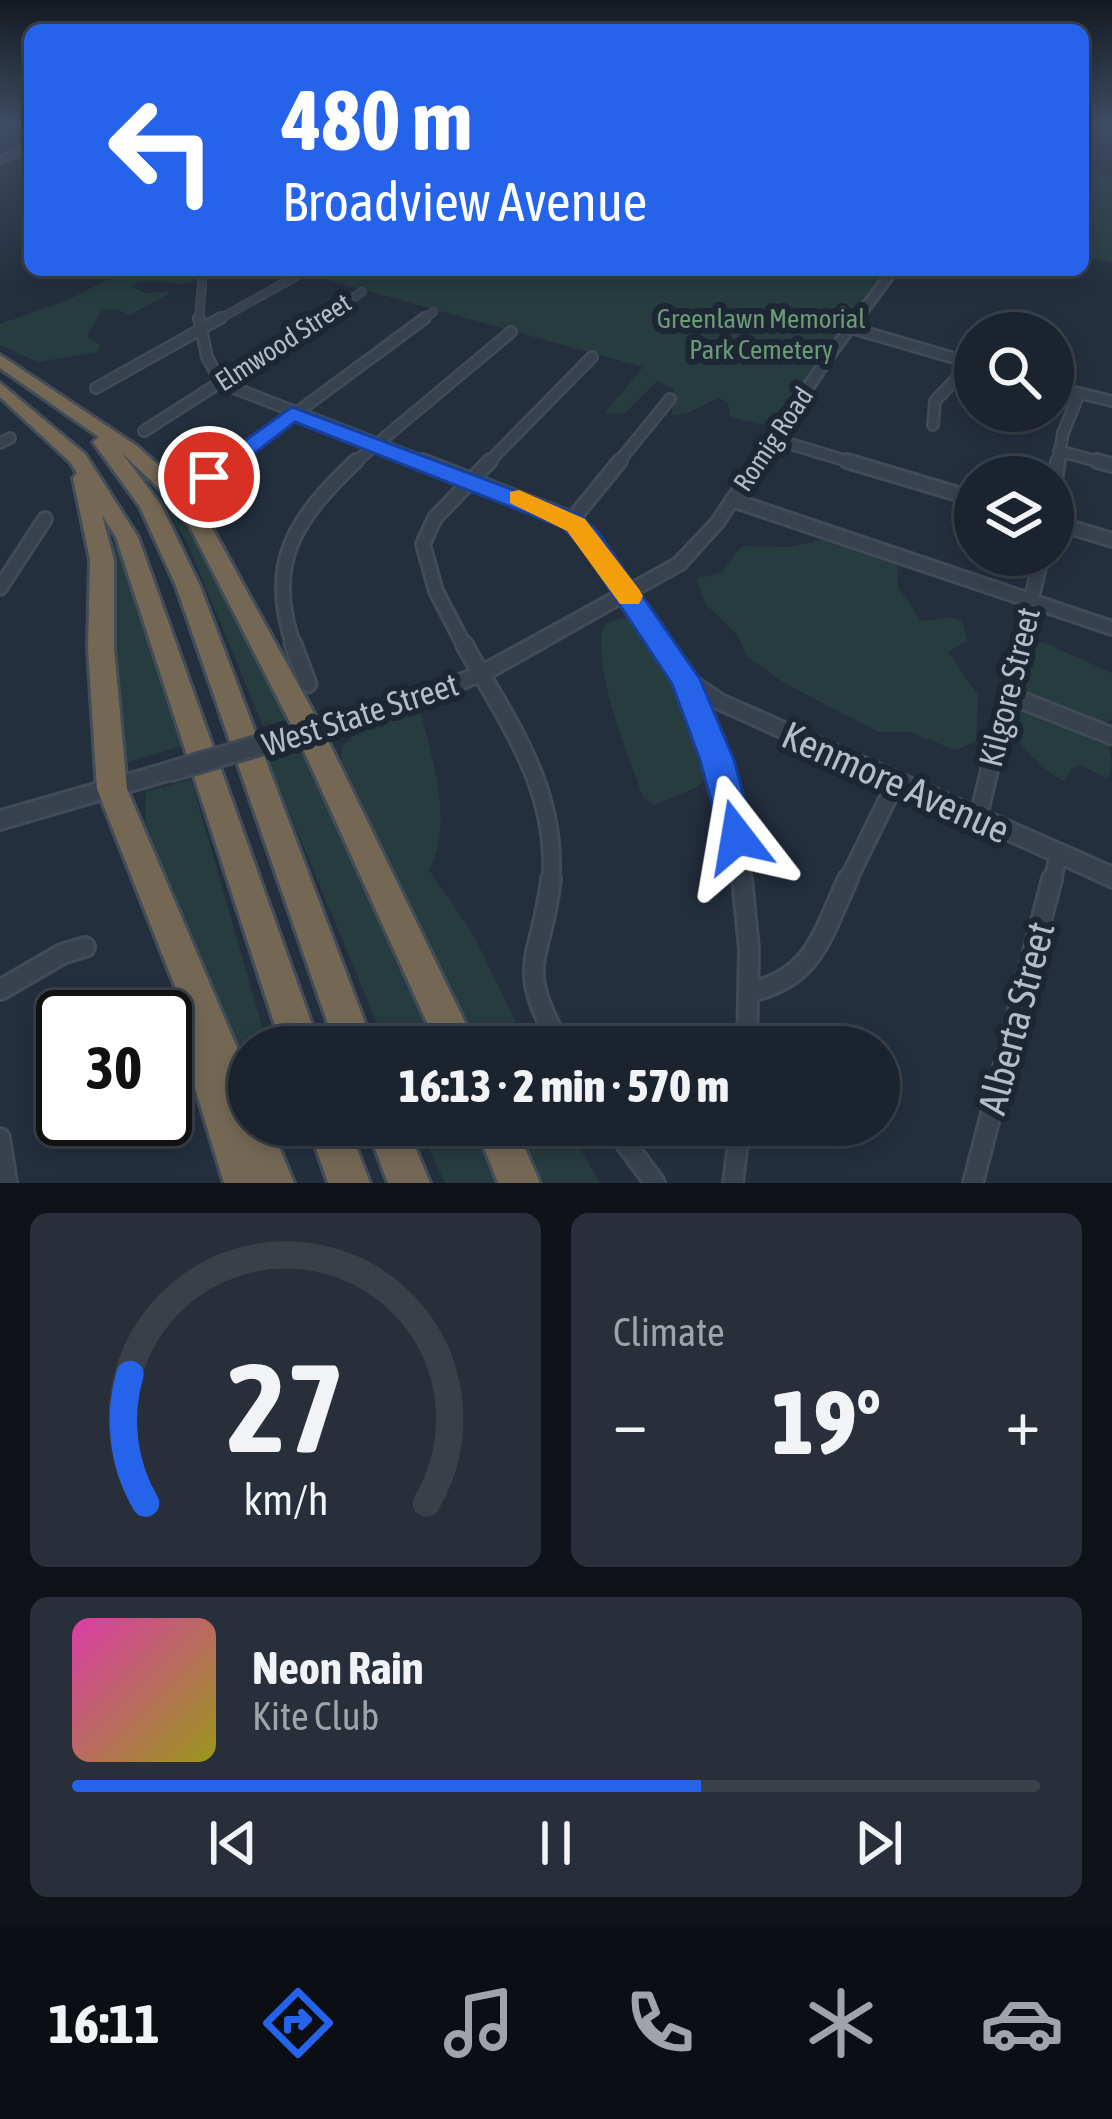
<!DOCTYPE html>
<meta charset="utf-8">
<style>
body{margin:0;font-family:"Asap Condensed",sans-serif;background:#282f3a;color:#f1f3f6;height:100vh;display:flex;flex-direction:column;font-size:45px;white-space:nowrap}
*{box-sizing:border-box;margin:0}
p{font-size:39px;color:#a0a4aa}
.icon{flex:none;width:66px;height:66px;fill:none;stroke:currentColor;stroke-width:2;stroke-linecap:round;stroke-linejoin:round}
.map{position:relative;height:1183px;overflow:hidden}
.panel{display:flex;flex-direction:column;gap:30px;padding:30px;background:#0f1319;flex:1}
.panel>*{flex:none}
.hud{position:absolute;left:24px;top:24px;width:1065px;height:252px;border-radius:18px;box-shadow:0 6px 18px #0003,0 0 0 3px #39404a;background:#2563eb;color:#fff;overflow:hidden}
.buttons{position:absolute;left:954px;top:312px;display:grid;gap:24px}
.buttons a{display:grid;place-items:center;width:120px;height:120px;border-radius:50%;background:#1b232e;box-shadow:0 6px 18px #0003,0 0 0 3px #39404a;font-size:60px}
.speed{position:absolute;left:36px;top:990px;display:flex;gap:24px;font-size:60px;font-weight:700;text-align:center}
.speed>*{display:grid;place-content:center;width:156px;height:156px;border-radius:50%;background:#1b232e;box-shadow:0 6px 18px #0003,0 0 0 3px #39404a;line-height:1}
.speed .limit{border:6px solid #111;border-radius:18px;background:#fff;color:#111}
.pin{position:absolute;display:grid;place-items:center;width:102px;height:102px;color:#fff;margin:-51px;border:6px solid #fff;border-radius:50%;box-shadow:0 3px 12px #0007}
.me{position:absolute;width:132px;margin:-66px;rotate:346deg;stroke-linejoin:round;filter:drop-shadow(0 0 9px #0008)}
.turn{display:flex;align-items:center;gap:42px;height:252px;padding:0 60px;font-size:54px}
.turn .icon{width:156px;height:156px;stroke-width:2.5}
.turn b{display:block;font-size:84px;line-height:102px}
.big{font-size:90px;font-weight:800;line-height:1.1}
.panel .card{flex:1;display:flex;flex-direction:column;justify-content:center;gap:18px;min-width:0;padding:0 42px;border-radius:18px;background:#282f3a}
.panel .dial{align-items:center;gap:0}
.dial svg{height:312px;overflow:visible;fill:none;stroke:#39404a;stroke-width:7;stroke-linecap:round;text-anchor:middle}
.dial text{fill:#f1f3f6;stroke:none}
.song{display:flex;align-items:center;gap:36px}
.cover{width:144px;height:144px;border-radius:18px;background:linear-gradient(135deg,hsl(320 70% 55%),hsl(60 70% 35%))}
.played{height:12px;border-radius:6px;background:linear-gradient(90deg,#2563eb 65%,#39404a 65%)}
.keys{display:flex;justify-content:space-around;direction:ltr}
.heat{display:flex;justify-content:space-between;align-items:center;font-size:66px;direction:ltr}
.panel .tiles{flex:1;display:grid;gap:30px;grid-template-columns:1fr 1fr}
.card:last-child{grid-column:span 2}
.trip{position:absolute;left:228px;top:1026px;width:672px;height:120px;border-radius:60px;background:#1b232e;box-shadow:0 6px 18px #0003,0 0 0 3px #39404a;font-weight:800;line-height:120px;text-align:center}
.tab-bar{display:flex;height:192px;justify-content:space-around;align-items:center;background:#0b0e12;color:#a0a4aa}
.tab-bar .icon{width:84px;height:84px}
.tab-bar .current{color:#2563eb}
.tab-bar b{font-size:54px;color:#f1f3f6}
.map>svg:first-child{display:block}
.green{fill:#263c3f}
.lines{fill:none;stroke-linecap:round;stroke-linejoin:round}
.minor-far4-casing{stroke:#414a57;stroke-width:10}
.minor-far3-casing{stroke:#414a57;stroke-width:14}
.minor-far2-casing{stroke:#414a57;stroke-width:18}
.minor-far1-casing{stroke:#414a57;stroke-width:21}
.minor-casing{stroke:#414a57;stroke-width:24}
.tertiary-casing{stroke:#414a57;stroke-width:6}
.motorway-casing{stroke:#434c59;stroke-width:6}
.minor-far4{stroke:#38414e;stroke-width:8}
.minor-far3{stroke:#38414e;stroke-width:9}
.minor-far2{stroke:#38414e;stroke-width:12}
.minor-far1{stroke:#38414e;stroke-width:15}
.minor{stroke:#38414e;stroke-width:18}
.tertiary{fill:#38414e;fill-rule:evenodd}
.motorway{fill:#746855;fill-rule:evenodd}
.tertiary-bridge-casing{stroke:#414a57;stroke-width:24;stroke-linecap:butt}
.tertiary-bridge{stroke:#38414e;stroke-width:18}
.route{fill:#2563eb;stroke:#184099;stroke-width:3}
.slow{fill:#f59e0b}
.labels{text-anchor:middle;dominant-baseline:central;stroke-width:12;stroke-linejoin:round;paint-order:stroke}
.far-park-label{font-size:27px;fill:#6b9a76;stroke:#1d2633}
.far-street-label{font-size:27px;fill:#b4bcc9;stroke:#1d2633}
.street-label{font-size:33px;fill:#b4bcc9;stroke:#1d2633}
.near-street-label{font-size:39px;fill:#b4bcc9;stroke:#1d2633}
</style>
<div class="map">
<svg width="1112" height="1183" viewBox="0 0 1112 1183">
<rect width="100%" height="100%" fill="#242f3e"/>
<path class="green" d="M1083 172 1112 178V262L1083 257Z
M125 270 198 274 195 281C172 289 153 275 130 286L145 293 172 292 130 315 116 309 101 311 87 336 100 345 97 352 38 362 0 345V324L68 300Z
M291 270H887L776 422 759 424 730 417 728 402 718 398 686 414 672 415 674 389 657 381 624 414 605 413 643 367Z
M136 458 196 532 290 719 263 726 187 542Z
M830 538 897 563 898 587 921 621 949 617 962 621 967 641 948 652 978 695 976 742 955 750 910 732H879L786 684 746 656 737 634 706 605 696 579 722 572 742 546 789 547Z
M112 540 123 561 182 746 125 763 117 760Z
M622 618 637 621C667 669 694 719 711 773L697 787 654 805 643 797C630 761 588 658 605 624Z
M1030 642 1045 643 1112 673V719L1103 725 1112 763 1108 779 1081 765 1072 768 1063 781C1039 768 1022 748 1008 724Z
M420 708C431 757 455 822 429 870L474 936 528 1047H475L341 761 343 745 367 726Z
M291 751 311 756 439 1047H387L267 759Z
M191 779 268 1047H249V1098L145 848 146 792Z
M418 1125H473L499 1183H445Z
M514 1125H566L600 1183H544Z"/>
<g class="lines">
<g class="minor-far4-casing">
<path id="minor-far4" d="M199 321 203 270
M216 321 300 274
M316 321 362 292
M421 321 433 312"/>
</g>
<g class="minor-far3-casing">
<path id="minor-far3" d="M199 318 207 357 221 383 430 464
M851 328 975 364
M1053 387 1112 401
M96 388 221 318
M933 425 935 401 971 363
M144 431 321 318
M774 439 857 464
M0 443 10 438
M1059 451 1108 464
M227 464 425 318
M353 464 511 332
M487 464 592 357
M617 464 670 399
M1058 464 1063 433 1079 394"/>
</g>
<g class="minor-far2-casing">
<path id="minor-far2" d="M422 461 564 516 589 539 629 596
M847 461 975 499
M1097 461 1112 465
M209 477 231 461
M1053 494 1058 461
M732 500 1112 628
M571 521 620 461
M1053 522 1112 540
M0 588 45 519
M294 647C265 562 295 519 356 461
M465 647 436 591 423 544 435 518 490 461
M1020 647 1042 555"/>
</g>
<g class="minor-far1-casing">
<path id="minor-far1" d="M293 644 308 684
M464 644C508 723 558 788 551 882
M685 680 718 772 743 882
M1008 695 1112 736
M978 818 1020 644
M847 882 896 782
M1052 882 1059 854"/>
</g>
<g class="minor-casing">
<path id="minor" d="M551 879C541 965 513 961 561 1047
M742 879 749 949 747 1047
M0 990 62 954 85 947
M750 992C815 978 822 934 848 879
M612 1125 655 1183
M0 1138 7 1183
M733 1183 740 1125
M973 1183 1052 879"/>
</g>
<g class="tertiary-casing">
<path id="tertiary" d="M30 145V149L0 163V158Z
M889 270H898L832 359 722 526 684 568 636 595 691 674 724 696 1112 867V887L712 706 679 684 625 601 489 678 388 718 277 748 271 746 268 740 271 734 387 703 477 668 674 560 712 520 824 356Z
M168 763 175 766 177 772 175 778 0 829V811Z"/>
</g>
<g class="motorway-casing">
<path id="motorway" d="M0 355 137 446 179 484 206 517 320 724 477 1047H438L299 740 189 525 165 494 122 453 161 505 200 586 374 1047H336L176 586 140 507 93 442 99 437 0 368Z
M0 383 85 454 138 537 320 1047H282L116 537 102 515 114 560V649L127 789 249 1076V1125H270L294 1183H224L181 1042 191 1027 97 789 88 649 90 560 73 478 77 473 70 462 0 397Z
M308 1125H348L370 1183H328Z
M366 1125H406L430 1183H388Z
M475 1125H515L540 1183H498Z"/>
</g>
<use href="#minor-far4" class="minor-far4"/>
<use href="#minor-far3" class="minor-far3"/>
<use href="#minor-far2" class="minor-far2"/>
<use href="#minor-far1" class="minor-far1"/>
<use href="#minor" class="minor"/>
<use href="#tertiary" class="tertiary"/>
<use href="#motorway" class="motorway"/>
<g class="tertiary-bridge-casing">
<path id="tertiary-bridge" d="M168 772 277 740"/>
</g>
<use href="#tertiary-bridge" class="tertiary-bridge"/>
</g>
<linearGradient id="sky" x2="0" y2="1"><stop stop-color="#141a22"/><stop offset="0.43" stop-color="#3f4d63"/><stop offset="1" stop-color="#3f4d63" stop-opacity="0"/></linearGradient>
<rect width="1112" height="287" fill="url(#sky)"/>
<path class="route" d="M292 407 580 515 598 532 700 679 734 760 755 837 750 849 737 855 724 849 700 760 672 684 580 545 562 527 295 422 217 482H201V472Z"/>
<path class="slow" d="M519 490 585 519 639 589 643 596 639 604H620L567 531 510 503V492Z"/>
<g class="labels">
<g class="far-park-label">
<text x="761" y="318">Greenlawn Memorial<tspan x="761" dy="31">Park Cemetery</tspan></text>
</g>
<g class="far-street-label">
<text transform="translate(283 342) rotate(-33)">Elmwood Street</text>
<text transform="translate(773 439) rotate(-56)">Romig Road</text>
</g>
<g class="street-label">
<text transform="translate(1009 687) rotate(-76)">Kilgore Street</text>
<text transform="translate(360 714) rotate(-18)">West State Street</text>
</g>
<g class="near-street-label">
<text transform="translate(896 782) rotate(24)">Kenmore Avenue</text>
<text transform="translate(1016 1018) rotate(-75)">Alberta Street</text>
</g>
</g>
</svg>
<div class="buttons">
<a><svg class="icon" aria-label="search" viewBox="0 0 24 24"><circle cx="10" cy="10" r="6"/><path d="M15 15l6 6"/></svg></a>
<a><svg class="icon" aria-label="layers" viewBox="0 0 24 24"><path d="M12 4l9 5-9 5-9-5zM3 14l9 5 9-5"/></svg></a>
</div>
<div class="speed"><div class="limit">30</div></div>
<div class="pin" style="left:209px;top:477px;background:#d93025"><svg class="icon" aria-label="arrive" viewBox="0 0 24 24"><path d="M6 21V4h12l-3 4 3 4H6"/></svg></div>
<svg class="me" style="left:737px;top:837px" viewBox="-20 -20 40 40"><path d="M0-17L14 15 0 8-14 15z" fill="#2563eb" stroke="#fff" stroke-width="4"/></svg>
<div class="trip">16:13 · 2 min · 570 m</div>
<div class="hud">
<div class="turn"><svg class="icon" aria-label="left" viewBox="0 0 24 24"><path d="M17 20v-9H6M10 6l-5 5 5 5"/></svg><div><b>480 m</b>Broadview Avenue</div></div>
</div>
</div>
<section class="panel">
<div class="tiles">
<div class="card dial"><svg viewBox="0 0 100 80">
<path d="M14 69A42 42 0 1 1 86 69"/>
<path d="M14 69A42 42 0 0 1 10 36" stroke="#2563eb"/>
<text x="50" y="56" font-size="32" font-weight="700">27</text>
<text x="50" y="72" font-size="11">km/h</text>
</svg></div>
<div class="card"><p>Climate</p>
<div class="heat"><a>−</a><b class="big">19°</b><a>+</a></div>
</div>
<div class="card">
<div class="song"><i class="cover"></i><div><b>Neon Rain</b><p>Kite Club</p></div></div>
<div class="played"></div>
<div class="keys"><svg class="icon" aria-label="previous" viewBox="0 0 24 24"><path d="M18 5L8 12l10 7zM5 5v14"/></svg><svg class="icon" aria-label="pause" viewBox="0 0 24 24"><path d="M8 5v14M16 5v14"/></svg><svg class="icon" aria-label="next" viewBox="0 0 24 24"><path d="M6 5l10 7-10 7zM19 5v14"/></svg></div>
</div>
</div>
</section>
<nav class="tab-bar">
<b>16:11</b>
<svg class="icon current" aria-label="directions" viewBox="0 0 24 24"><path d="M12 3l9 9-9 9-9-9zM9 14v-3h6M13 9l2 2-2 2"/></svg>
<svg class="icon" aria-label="music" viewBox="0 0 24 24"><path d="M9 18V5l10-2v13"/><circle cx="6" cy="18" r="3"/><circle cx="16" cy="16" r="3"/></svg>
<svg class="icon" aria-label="phone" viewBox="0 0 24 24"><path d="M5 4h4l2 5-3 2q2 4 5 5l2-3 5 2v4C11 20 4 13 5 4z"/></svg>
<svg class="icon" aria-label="climate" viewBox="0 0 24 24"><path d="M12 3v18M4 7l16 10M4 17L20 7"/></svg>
<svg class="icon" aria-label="car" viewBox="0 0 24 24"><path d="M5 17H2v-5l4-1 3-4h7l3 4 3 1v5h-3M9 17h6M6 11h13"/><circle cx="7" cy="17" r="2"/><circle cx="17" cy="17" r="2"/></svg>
</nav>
